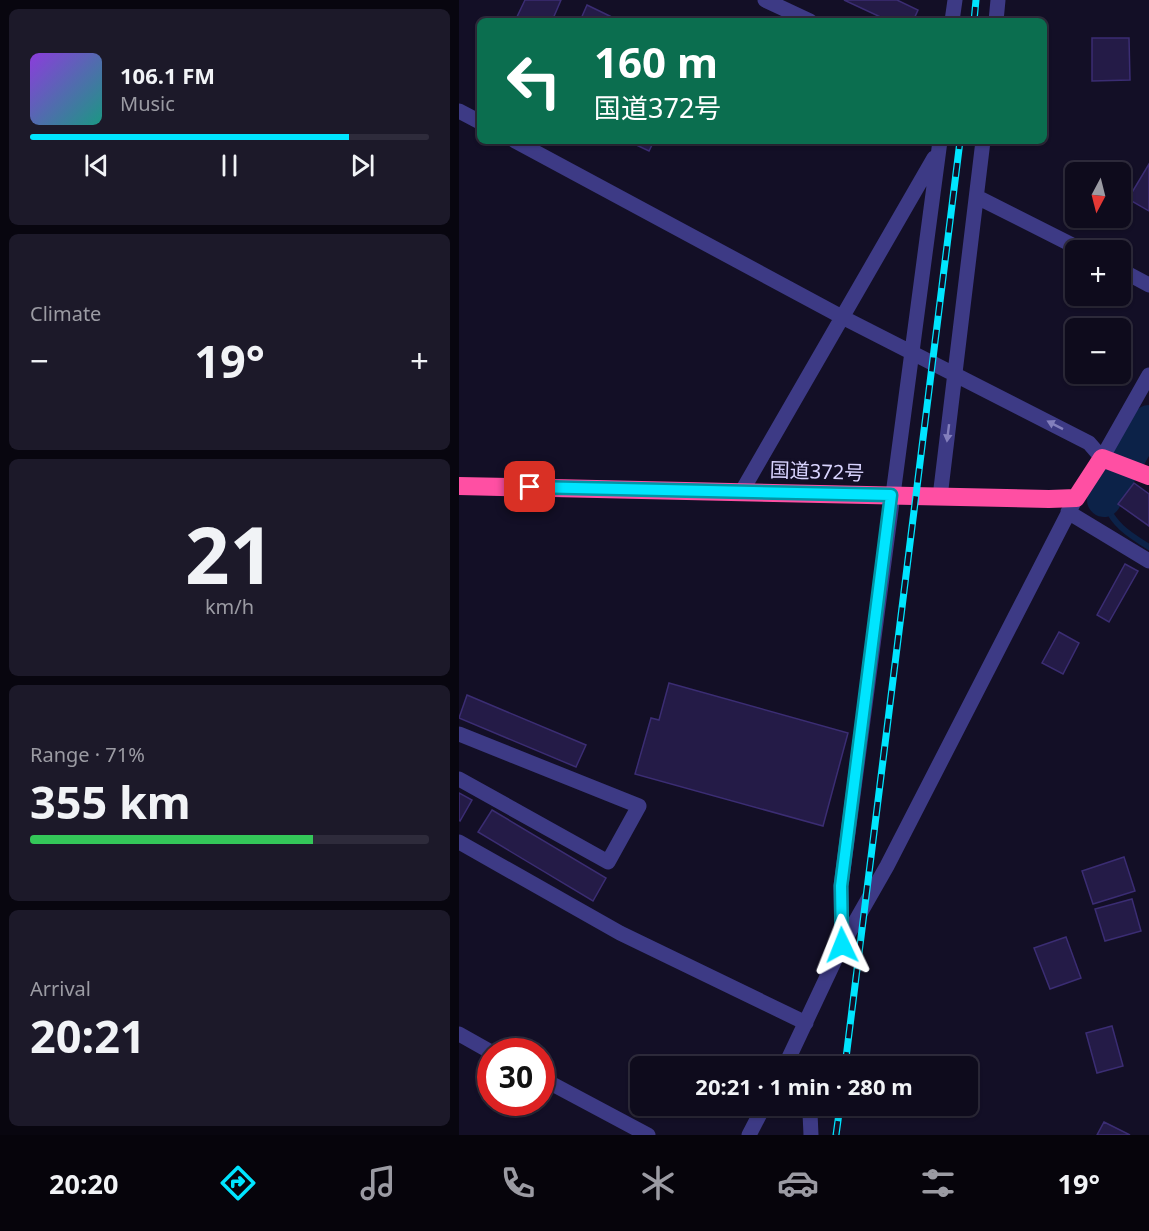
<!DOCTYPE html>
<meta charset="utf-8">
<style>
body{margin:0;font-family:"Noto Sans","Noto Sans JP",sans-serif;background:#1c1929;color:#f1f3f6;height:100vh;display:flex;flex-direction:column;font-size:22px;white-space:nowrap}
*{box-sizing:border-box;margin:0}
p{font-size:20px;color:#9b9ba3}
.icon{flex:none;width:33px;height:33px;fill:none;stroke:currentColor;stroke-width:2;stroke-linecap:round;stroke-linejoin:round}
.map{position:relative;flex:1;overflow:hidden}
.sheet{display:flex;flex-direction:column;gap:9px;padding:9px;background:#08060f;width:459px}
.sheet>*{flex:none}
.guide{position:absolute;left:18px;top:18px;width:570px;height:126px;border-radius:9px;box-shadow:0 2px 4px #0004,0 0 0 2px #2e2b3b;background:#0b6e4f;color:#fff;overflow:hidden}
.needle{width:39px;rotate:187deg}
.controls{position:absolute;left:606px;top:162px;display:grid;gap:12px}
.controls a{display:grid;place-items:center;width:66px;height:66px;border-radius:9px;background:#0e0b1c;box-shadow:0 2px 4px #0004,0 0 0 2px #2e2b3b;font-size:30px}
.speed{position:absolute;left:18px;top:1038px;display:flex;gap:12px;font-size:30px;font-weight:700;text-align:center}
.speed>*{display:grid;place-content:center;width:78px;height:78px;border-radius:50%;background:#0e0b1c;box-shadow:0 2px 4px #0004,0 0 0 2px #2e2b3b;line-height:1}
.speed .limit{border:9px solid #d22;background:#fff;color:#111}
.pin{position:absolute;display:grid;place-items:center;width:51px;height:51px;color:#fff;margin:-26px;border-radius:12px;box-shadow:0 3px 9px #0006}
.me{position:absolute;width:66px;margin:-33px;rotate:358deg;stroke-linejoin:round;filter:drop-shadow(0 0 4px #0008)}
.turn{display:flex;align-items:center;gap:21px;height:126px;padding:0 18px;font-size:27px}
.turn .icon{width:78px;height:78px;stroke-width:2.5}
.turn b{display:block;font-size:42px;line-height:51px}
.big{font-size:45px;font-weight:700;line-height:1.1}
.sheet .card{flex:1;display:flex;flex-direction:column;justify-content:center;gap:9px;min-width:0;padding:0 21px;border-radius:9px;background:#1c1929}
.sheet .dial{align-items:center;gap:0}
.dial b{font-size:78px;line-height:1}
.song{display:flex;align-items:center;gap:18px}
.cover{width:72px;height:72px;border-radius:9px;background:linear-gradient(135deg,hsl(270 70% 55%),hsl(170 70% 35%))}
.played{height:6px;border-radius:3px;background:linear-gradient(90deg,#00e5ff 80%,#2e2b3b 80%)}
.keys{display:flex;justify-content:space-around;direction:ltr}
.heat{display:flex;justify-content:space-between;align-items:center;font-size:33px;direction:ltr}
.charge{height:9px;border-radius:4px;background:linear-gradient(90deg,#34c759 71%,#2e2b3b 0)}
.trip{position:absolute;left:171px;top:1056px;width:348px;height:60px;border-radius:9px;background:#0e0b1c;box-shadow:0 2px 4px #0004,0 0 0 2px #2e2b3b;font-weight:700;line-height:60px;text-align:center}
.tabs{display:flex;height:96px;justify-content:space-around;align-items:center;background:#06040b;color:#9b9ba3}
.tabs .icon{width:42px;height:42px}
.tabs .selected{color:#00e5ff}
.tabs b{font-size:27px;color:#f1f3f6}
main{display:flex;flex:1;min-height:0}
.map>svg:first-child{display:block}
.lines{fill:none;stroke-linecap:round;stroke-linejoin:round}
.stream{stroke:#0c2248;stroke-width:6}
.river{stroke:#0c2248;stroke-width:34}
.building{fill:#241b47;stroke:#3b2d73;stroke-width:1.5}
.minor{stroke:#3d3a85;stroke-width:15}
.highway{stroke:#ff4fa3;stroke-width:18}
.rail-casing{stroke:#00e5ff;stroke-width:7}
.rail{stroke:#130f26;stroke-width:4.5;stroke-dasharray:14;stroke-linecap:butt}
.oneway{fill:#837fbc}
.route-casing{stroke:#0095a6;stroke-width:15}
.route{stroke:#00e5ff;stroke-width:10}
.labels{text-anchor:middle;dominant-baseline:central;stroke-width:6;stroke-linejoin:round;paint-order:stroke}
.street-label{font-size:20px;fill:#d9d4ff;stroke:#130f26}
</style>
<main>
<section class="sheet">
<div class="card">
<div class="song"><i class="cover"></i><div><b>106.1 FM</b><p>Music</p></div></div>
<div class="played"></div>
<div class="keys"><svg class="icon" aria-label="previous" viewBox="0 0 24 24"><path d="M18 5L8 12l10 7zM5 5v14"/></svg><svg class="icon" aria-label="pause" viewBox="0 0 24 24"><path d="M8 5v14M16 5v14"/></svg><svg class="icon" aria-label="next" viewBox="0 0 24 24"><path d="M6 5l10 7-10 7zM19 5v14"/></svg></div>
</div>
<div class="card"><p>Climate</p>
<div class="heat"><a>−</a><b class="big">19°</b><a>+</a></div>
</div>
<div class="card dial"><b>21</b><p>km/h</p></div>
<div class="card"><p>Range · 71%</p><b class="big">355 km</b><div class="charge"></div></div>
<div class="card"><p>Arrival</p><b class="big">20:21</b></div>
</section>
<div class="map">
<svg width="690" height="1135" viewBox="0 0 690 1135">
<rect width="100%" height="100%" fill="#130f26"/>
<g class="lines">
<path class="stream" d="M645 500C653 524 669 534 690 547"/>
<path class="river" d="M645 500 690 422"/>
</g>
<path class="building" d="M66 0H102L93 21H56Z
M385 0H438L459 10 454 21H430Z
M128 5 161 21H121Z
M633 38H670L671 80 633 81Z
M169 141H195L190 151Z
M690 164V211L669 199Z
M675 483 690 494V526L659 504Z
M666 564 679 571 650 622 638 615Z
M600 632 620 643 604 674 583 663Z
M210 683 389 733 364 826 176 774 192 718 200 720Z
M8 695 127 745 117 767 0 718Z
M0 793 13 800 1 821 0 820Z
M33 810 147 878 134 901 19 832Z
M665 857 676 891 634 904 623 871Z
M673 899 682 931 646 941 636 909Z
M607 937 622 978 591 989 575 948Z
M653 1026 664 1066 638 1073 627 1033Z
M645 1122 671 1135H638Z"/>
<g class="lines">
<path class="minor" d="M306 0 351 21
M493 21 496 0
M537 21 539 0
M0 111 21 122
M56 141 383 317 630 443 643 458 690 375
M518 197 623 250
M662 270 690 285
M283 491 475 158
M481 497 524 141
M609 512 690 561
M0 734 180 806 149 862 0 779
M0 842 161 933 347 1023
M383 945 382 886 481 141
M0 1034 32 1052
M326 1066 383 945 428 866 617 498
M82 1078 189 1135
M346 1106 351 1113 352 1135
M290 1135 305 1106"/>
<path class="highway" d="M0 486 590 499 617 498 643 458 690 476"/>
<g class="rail-casing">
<path id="rail" d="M515 21 517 0
M386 1066 501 141
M377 1135 381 1106"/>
</g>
<use href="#rail" class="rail"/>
</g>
<defs><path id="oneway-solid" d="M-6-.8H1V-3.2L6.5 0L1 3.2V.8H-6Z" transform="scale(1.5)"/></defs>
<g class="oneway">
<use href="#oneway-solid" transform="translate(596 425) rotate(-153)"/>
<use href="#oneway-solid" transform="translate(489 433) rotate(97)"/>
</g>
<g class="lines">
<g class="route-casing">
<path id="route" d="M71 487 432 495 382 886 383 945"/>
</g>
<use href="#route" class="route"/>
</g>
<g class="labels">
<g class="street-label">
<text transform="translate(358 471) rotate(2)">国道372号</text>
</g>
</g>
</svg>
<div class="controls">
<a><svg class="needle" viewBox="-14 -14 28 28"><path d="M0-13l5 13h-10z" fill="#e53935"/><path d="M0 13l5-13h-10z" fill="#9b9ba3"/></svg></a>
<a>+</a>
<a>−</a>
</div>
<div class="speed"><div class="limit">30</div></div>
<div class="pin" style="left:71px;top:487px;background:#d93025"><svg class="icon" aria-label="arrive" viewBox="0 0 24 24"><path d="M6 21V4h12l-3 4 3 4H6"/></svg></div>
<svg class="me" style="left:383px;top:945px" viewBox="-20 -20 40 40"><path d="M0-17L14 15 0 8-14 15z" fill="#00e5ff" stroke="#fff" stroke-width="4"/></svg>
<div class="trip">20:21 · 1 min · 280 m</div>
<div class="guide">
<div class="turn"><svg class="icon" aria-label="left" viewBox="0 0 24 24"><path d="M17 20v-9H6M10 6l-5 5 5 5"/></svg><div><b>160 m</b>国道372号</div></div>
</div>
</div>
</main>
<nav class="tabs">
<b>20:20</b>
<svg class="icon selected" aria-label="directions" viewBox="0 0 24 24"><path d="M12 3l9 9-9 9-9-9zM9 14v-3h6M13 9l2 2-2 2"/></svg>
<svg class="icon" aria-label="music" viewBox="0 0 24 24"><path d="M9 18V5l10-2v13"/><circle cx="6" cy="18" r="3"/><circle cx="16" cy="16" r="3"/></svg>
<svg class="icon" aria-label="phone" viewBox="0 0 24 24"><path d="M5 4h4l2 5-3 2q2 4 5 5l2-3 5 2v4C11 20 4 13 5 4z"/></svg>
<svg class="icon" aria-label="climate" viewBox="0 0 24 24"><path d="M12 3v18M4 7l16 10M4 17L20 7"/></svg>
<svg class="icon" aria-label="car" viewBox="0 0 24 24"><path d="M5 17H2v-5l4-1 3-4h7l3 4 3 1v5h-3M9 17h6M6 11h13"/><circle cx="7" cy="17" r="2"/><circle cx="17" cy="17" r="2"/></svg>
<svg class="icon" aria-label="filters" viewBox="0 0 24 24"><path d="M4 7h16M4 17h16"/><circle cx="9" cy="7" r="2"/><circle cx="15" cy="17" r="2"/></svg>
<b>19°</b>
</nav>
